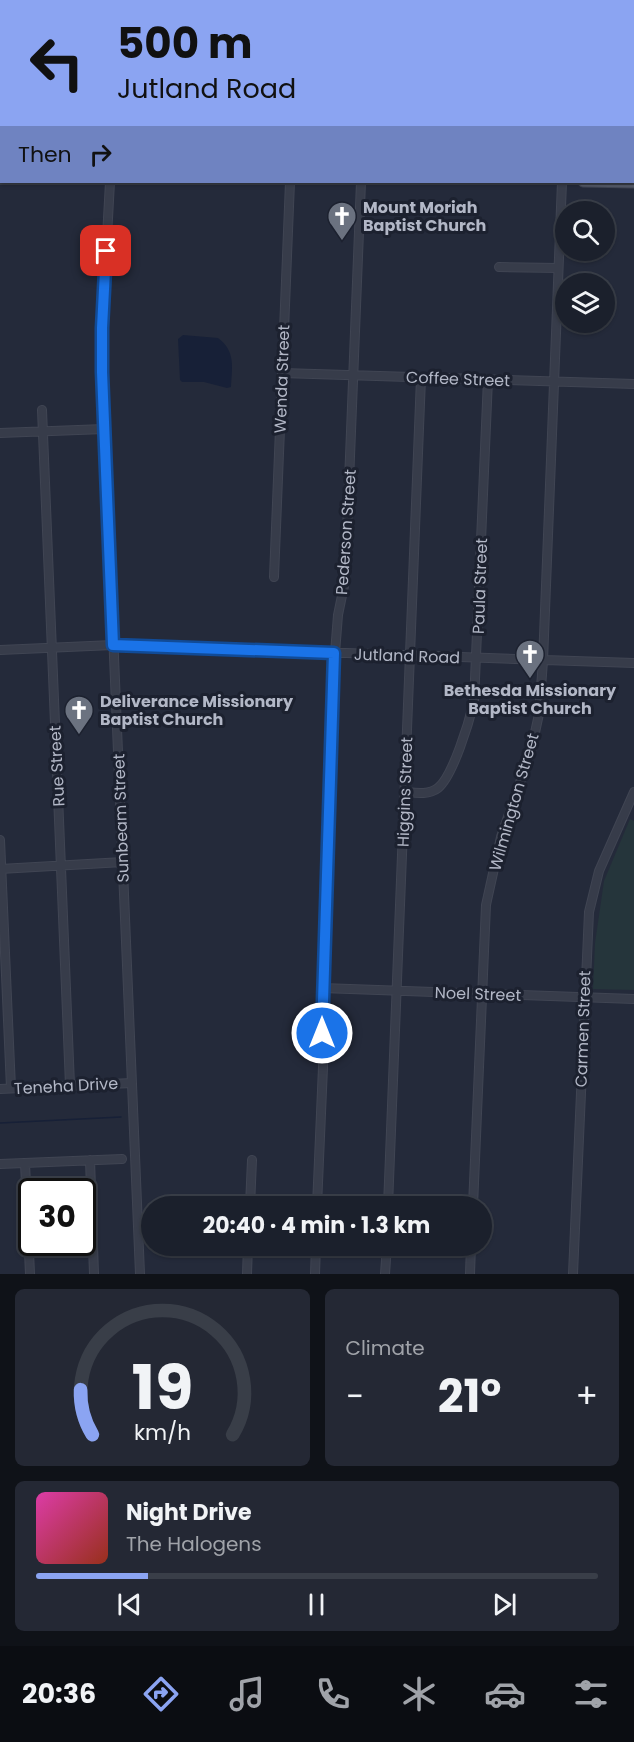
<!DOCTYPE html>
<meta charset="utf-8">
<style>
body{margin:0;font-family:Poppins,sans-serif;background:#242834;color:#f1f3f6;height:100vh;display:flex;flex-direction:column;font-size:22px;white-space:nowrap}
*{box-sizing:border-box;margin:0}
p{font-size:20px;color:#a0a3a9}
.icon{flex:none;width:33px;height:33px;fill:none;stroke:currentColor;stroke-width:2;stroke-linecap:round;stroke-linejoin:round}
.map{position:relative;height:1274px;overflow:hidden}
.side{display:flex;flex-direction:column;gap:15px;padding:15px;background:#0f1218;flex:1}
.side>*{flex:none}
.guide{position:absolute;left:0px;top:0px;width:634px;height:183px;box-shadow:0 2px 4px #0004,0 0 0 2px #393e48;background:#8ba4f2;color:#111;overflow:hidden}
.buttons{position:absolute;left:555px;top:201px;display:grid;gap:12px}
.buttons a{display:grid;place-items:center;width:60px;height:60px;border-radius:50%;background:#1b202c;box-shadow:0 2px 4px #0004,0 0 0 2px #393e48;font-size:30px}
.speed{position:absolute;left:18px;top:1178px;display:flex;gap:12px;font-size:30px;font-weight:700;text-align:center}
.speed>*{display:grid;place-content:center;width:78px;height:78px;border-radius:50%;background:#1b202c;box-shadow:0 2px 4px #0004,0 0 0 2px #393e48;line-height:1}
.speed .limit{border:3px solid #111;border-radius:9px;background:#fff;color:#111}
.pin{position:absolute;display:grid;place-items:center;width:51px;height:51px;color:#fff;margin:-26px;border-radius:12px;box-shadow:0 3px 9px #0006}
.me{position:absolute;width:66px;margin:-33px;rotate:0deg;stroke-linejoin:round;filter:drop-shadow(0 0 4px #0008)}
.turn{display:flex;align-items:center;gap:21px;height:126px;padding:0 18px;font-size:27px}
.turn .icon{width:78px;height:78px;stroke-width:2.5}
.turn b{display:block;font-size:42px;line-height:51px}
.then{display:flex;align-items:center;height:57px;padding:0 18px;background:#0003;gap:12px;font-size:22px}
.big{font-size:45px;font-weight:700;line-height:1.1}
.side .widget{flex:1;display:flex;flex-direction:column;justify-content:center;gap:9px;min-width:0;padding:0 21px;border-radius:9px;background:#242834}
.side .dial{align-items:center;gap:0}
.dial svg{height:156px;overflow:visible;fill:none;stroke:#393e48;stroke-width:7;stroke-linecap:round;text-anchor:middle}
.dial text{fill:#f1f3f6;stroke:none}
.song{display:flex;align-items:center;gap:18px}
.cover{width:72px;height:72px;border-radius:9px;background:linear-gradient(135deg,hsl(320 70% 55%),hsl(10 70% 35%))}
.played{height:6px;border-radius:3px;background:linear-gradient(90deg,#8ba4f2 20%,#393e48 20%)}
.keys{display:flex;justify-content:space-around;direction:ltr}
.heat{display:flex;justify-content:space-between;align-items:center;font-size:33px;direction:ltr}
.side .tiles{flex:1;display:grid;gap:15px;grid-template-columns:1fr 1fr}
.widget:last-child{grid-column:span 2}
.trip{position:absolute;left:141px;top:1196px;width:351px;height:60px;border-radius:30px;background:#1b202c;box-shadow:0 2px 4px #0004,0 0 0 2px #393e48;font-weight:700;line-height:60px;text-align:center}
.dock{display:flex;height:96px;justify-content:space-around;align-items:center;background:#0b0d12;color:#a0a3a9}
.dock .icon{width:42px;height:42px}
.dock .on{color:#8ba4f2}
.dock b{font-size:27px;color:#f1f3f6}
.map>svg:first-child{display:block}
.green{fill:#25353b}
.water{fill:#172037}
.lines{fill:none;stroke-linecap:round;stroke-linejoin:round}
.stream{stroke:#172037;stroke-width:1.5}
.minor-casing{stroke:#404553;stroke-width:10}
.major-casing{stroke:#404553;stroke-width:11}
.minor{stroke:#373c4a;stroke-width:8}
.major{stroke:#555b6a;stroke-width:9}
.route-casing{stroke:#114b97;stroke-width:15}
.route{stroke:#1a73e8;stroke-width:10}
.labels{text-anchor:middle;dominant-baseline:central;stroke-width:6;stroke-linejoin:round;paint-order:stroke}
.poi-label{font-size:16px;font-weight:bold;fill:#b2b7c6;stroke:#1c212f;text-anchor:start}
.street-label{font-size:16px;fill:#b2b7c6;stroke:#1c212f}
</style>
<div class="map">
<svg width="634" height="1274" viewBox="0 0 634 1274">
<rect width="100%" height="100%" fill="#242a3a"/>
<path class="green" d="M630 819 634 821V990L593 989 595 943 604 881Z"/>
<path class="water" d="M183 335 218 338C236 351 232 368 231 387L227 388 204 382H182L180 380 178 339Z"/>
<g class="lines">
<path class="stream" d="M0 1123 121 1117"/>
<g class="minor-casing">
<path id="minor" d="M300 2V0
M582 2 583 0
M110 182 102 328V372L140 1274
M499 267 558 268
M282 373 634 384
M42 410 70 1085
M0 433 104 429
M274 577 290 182
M0 650 113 645 634 663
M406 792C416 793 429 795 438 788 453 776 469 722 474 702L488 379
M0 840 11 1088
M0 869 123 862
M322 988 634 999
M0 1089 132 1083
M90 1160 94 1274
M25 1163 30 1274
M0 1164 122 1159
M250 1206 252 1160
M317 1206 323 1067 322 988 335 653 338 615 345 581 361 182
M388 1206 421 378
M473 1206 486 905 501 837 531 751 539 714 543 661 562 182
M247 1274 248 1245
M315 1274 316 1245
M385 1274 387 1245
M470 1274 471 1245
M573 1274 589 912 599 871 634 792"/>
</g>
<g class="major-casing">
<path id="major" d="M0 82H2
M0 91H2
M633 174H634
M583 182 634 183"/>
</g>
<use href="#minor" class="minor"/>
<use href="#major" class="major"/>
</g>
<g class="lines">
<g class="route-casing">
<path id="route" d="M106 251 102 328V372L113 645 334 653 322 1033"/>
</g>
<use href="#route" class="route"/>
</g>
<defs>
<g id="church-pin" transform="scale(1.5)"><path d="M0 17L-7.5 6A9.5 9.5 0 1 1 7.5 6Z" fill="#6b7280" stroke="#1c212f"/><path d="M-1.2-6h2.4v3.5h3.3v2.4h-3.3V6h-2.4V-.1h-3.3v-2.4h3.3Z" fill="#fff"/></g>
</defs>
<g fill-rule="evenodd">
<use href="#church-pin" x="342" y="216"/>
<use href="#church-pin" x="530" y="654"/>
<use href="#church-pin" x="79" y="710"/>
</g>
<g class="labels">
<g class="poi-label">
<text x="363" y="207">Mount Moriah<tspan x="363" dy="18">Baptist Church</tspan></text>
<text x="530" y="690" text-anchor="middle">Bethesda Missionary<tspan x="530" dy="18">Baptist Church</tspan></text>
<text x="100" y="701">Deliverance Missionary<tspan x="100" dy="18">Baptist Church</tspan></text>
</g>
<g class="street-label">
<text transform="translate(282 379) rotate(-88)">Wenda Street</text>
<text transform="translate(458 379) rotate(2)">Coffee Street</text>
<text transform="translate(346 532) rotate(-86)">Pederson Street</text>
<text transform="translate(480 586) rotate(-88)">Paula Street</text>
<text transform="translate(407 656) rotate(2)">Jutland Road</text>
<text transform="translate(57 766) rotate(-93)">Rue Street</text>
<text transform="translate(405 792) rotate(-88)">Higgins Street</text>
<text transform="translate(514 802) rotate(-74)">Wilmington Street</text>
<text transform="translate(121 818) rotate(-92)">Sunbeam Street</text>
<text transform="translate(478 994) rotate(2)">Noel Street</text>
<text transform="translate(583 1029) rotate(-88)">Carmen Street</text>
<text transform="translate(66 1086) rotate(-3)">Teneha Drive</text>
</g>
</g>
</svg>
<div class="buttons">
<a><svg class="icon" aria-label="search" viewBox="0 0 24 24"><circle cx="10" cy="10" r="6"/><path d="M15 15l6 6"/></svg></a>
<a><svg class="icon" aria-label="layers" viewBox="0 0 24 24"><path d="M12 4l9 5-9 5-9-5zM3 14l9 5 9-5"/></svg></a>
</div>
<div class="speed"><div class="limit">30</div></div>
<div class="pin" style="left:106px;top:251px;background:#d93025"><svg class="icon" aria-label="arrive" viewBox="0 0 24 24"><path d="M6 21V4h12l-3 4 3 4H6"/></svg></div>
<svg class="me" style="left:322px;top:1033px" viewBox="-20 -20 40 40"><circle r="17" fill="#1a73e8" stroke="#fff" stroke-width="3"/><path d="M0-11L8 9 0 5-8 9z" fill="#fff"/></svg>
<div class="trip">20:40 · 4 min · 1.3 km</div>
<div class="guide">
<div class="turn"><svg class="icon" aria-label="left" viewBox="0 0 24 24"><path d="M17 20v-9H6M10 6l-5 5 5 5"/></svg><div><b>500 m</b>Jutland Road</div></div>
<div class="then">Then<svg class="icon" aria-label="right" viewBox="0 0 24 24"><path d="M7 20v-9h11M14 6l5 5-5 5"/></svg></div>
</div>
</div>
<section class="side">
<div class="tiles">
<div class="widget dial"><svg viewBox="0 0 100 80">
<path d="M14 69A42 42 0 1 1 86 69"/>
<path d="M14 69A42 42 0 0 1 8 46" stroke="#8ba4f2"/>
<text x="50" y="56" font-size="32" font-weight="700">19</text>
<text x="50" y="72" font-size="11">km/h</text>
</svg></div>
<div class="widget"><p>Climate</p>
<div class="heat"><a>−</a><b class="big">21°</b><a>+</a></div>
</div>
<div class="widget">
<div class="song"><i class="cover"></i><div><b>Night Drive</b><p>The Halogens</p></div></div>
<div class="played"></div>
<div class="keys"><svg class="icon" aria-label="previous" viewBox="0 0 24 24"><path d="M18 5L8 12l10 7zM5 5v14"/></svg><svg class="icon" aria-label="pause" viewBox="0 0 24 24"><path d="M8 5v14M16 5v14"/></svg><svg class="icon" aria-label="next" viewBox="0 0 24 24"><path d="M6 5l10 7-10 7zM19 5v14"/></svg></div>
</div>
</div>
</section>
<nav class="dock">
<b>20:36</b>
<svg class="icon on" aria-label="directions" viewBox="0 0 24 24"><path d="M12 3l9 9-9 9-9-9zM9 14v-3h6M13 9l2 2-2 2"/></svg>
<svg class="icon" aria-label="music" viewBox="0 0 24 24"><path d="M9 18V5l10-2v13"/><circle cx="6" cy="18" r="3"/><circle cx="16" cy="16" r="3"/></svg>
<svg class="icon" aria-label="phone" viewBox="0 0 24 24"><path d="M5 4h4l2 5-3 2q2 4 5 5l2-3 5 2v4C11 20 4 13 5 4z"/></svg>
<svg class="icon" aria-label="climate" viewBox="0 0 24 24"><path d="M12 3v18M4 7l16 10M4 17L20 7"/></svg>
<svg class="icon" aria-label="car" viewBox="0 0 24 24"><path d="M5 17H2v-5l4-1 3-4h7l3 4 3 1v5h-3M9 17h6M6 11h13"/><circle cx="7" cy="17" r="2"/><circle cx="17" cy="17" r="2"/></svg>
<svg class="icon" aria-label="filters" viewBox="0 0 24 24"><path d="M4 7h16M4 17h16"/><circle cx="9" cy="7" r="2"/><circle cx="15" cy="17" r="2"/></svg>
</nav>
